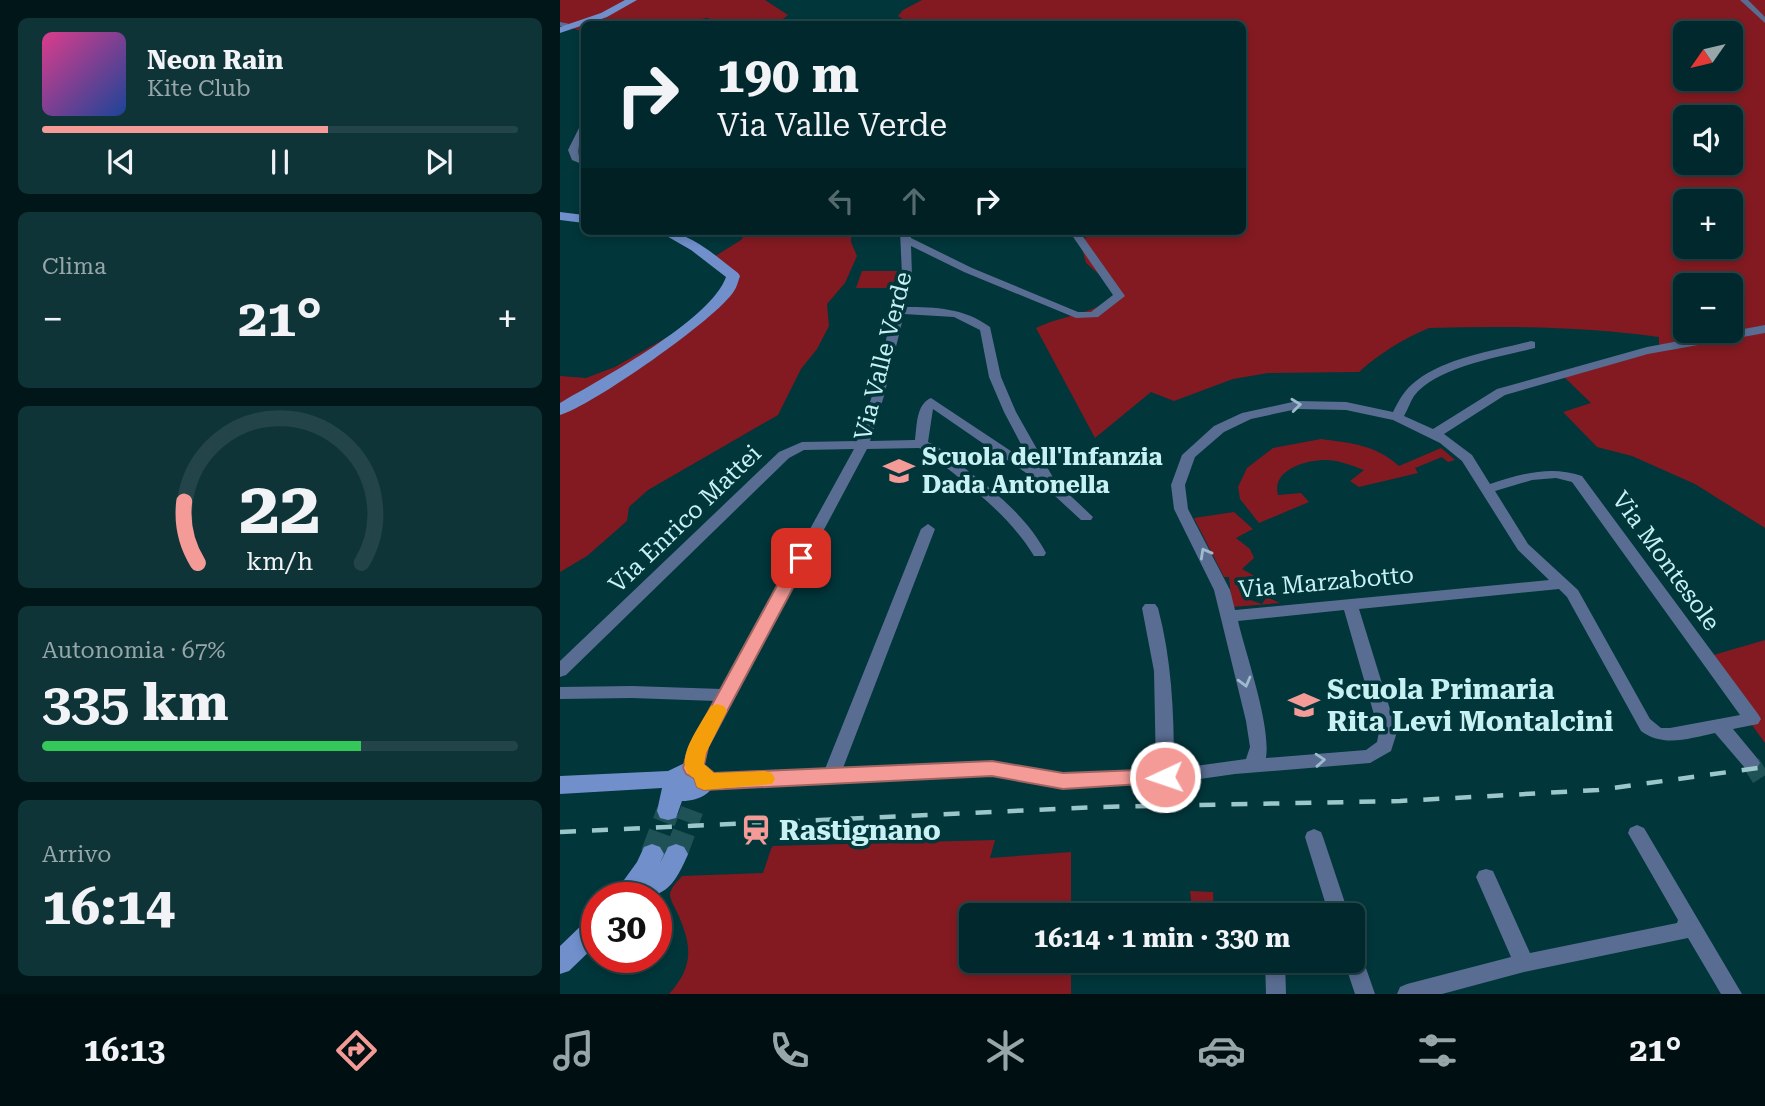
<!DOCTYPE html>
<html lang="it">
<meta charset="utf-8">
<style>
body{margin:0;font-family:"Roboto Serif",serif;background:#0f3438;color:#f1f3f6;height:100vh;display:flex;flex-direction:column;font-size:26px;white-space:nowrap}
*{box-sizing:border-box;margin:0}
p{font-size:23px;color:#96a6a9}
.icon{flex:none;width:38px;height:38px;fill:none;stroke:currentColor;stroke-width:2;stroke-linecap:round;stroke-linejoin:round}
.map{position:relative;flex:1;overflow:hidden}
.sheet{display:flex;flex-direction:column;gap:18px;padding:18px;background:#011618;width:560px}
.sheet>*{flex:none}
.top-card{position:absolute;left:21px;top:21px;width:665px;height:214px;border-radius:10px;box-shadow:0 4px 10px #0003,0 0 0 2px #234448;background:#01282c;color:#f1f3f6;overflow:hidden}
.needle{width:46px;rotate:236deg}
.tools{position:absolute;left:1113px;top:21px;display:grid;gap:14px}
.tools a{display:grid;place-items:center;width:70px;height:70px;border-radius:10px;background:#01282c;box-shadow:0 4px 10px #0003,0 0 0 2px #234448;font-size:35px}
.speed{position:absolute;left:21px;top:882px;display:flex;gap:14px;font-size:35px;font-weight:700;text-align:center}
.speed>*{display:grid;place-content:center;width:91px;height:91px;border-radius:50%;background:#01282c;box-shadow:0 4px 10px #0003,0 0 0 2px #234448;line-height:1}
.speed .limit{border:10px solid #d22;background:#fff;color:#111}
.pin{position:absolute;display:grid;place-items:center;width:60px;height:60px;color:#fff;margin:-30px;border-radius:14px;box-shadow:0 4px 10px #0006}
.me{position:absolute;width:77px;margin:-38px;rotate:267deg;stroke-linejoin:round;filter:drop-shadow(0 0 5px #0008)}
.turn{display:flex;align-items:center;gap:24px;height:147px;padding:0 21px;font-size:32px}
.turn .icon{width:91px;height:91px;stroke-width:2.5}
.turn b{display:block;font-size:49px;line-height:60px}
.lanes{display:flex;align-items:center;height:66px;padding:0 21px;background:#0003;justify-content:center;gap:35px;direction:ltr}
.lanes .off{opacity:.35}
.big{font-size:52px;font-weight:700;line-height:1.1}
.sheet .tile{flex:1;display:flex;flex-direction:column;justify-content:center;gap:10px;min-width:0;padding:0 24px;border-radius:10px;background:#0f3438}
.sheet .dial{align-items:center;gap:0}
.dial svg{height:182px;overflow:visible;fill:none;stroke:#234448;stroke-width:7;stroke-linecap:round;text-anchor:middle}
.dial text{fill:#f1f3f6;stroke:none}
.song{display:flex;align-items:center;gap:21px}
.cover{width:84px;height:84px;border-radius:10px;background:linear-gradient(135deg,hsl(330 70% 55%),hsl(220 70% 35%))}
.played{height:7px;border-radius:4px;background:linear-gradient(90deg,#f59b97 60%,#234448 60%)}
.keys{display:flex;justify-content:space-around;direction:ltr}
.heat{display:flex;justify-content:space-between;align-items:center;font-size:38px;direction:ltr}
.charge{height:10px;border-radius:5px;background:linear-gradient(90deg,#34c759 67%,#234448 0)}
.trip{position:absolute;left:399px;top:903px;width:406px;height:70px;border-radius:10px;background:#01282c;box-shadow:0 4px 10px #0003,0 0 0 2px #234448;font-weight:700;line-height:70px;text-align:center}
.tabs{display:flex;height:112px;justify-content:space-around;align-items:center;background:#001012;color:#96a6a9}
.tabs .icon{width:49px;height:49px}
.tabs .selected{color:#f59b97}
.tabs b{font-size:32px;color:#f1f3f6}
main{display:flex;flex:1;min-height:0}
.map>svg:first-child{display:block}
.green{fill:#831a21;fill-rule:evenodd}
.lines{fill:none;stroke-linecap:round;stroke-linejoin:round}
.street-tunnel{stroke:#1f5256;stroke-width:18;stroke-dasharray:18 9;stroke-linecap:butt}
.secondary-tunnel{stroke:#1f5256;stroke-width:23;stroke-dasharray:23 11;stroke-linecap:butt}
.street{fill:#596d92;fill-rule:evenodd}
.secondary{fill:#708fcb;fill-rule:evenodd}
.rail{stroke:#9bc7ca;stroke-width:4.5;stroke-dasharray:16 16;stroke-linecap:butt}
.oneway{stroke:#9cbccd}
.route{fill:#f59b97;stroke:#9f6562;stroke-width:2}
.slow{fill:#f59e0b}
.labels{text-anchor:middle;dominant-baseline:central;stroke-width:7;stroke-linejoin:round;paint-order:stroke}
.street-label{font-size:24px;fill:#c8f1f4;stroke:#01363a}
.poi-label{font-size:24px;font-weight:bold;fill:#c8f1f4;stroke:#01363a;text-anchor:start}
.near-poi-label{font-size:28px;font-weight:bold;fill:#c8f1f4;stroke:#01363a;text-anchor:start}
</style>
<main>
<section class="sheet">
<div class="tile">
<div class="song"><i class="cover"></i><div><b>Neon Rain</b><p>Kite Club</p></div></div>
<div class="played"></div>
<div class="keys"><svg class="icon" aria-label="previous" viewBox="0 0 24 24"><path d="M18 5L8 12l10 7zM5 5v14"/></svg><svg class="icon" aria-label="pause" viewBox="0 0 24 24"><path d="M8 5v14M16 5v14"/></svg><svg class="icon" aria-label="next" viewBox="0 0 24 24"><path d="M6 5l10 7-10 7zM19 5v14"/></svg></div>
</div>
<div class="tile"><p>Clima</p>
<div class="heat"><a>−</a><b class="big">21°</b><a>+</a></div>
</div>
<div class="tile dial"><svg viewBox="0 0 100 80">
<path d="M14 69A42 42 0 1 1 86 69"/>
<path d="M14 69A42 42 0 0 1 8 42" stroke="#f59b97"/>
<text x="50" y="56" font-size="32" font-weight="700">22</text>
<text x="50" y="72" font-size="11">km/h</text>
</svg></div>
<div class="tile"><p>Autonomia · 67%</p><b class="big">335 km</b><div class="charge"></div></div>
<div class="tile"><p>Arrivo</p><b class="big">16:14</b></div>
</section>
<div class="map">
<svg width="1205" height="994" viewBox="0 0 1205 994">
<rect width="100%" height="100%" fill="#01363a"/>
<path class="green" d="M0 0H205L228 15 223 19 183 24H165L147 18 117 24H24V32L0 24Z
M362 0H1205V528L1135 484 1072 456 1037 447 1003 412 1031 403 1002 375 1099 348V337C1022 326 946 326 869 328 843 339 820 353 799 372L708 373 673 379 614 401 591 392 535 438 476 328C502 315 533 315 554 296L550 284 526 263 520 241 537 231H682V24H350L338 16 343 10ZM1125 33H1171V79H1125ZM1125 117H1171V163H1125ZM1125 201H1171V247H1125ZM1125 285H1171V331H1125Z
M187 231H291V242L297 256 285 283 267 304 269 326 257 349 241 369 218 415 88 490 69 507 67 521 27 556 0 572V376L26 378 55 367 118 331 164 294 168 274 149 260 181 240Z
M302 271H337L332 288H296Z
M761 439C791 443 816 445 839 466L881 448 895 460 888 462 882 457 855 468 858 473 799 487 790 481 804 470C791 465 778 460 765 460 746 460 711 470 718 495L741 493 749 502 699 523 680 499 678 487 687 468 713 448Z
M674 512 693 529 676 538 690 549 694 558 682 569 700 579 681 597 702 604 707 597 720 603 672 607 669 577H664L634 518Z
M1205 640V743L1143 658Z
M435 840 430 858 511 852V915H411V961H511V994H109C134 966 132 947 118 914 115 908 110 900 110 894 111 887 118 881 122 876L203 873 212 846Z
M630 891 653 892 654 915H633Z"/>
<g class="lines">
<path class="street-tunnel" d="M1191 763 1205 785"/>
<path class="secondary-tunnel" d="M92 854 108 811
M116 854 132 810"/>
<path class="street" d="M1180 0H1188L1205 17V23Z
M0 22 10 24 11 26 7 28 0 26Z
M24 123C25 135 16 145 19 156L24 159V165L12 160 8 150 20 126Z
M340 231H350L351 238 412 268 518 312H531L553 295 509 231H519L565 296 538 317 516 318 404 272 351 246 352 275 345 307C376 307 404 308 430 327L441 377 456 412 495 481 533 517 531 520H521L482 484 373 409 368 442 377 446C415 478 463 508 486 553L484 556H474C448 513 406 484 367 452L359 448 307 449 148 747 139 773 133 775 127 773 124 768 130 747 156 701 72 698 0 699V687L72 686 162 689 294 449 244 450 229 458 6 675 0 677V661L219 452 242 442 297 441 312 396 342 275ZM344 314 394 317 420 330 429 377 444 412 472 465 371 398C356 404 357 426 355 440L310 441 324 396Z
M1205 325V333L1088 354 945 395 884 434 912 455 930 484C961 474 990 465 1022 476L1198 714 1201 719 1198 724 1173 729 1197 758 1200 763 1197 768 1191 770 1185 768 1155 733C1130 738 1104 748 1081 731L1007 597 999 589 799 609 837 732 831 751 810 763 675 774 605 784 503 788 432 775 144 789 138 787 135 782 138 777 144 775 265 769 361 529 368 524 375 529 283 768 432 761 503 774 596 770 594 671 582 608 585 604H595L598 608C612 661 614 714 614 769L686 759 690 747 686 721 654 590 614 509 611 485 622 455 654 426 682 413 737 401 786 402 833 412C839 400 845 389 856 381 887 357 934 351 971 341L975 342V348C941 357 877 366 854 396 850 402 848 409 844 416L873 429 937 389 1087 347ZM737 409 786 410 833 420 880 443 902 461 958 550 989 580 675 610 670 590 628 509 625 485 635 457 664 432 691 419ZM996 478 1012 482 1180 715 1110 728H1101L1090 719 1018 590 968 544 935 491 972 480ZM784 610 819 732 817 742 806 750 706 758C711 725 686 655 678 621Z
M1077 825 1084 828 1182 994H1161L1128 938 964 972 882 994H837L840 987 847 984 951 957 916 877 919 871 926 869 933 871 970 953 1117 923 1118 920 1068 833 1070 828Z
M754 829 761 832 763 837 789 915H769L745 837 747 832Z
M793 948 800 951 815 994H795L784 961H793Z
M705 961H725L726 994H706Z"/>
<path class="secondary" d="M65 0H77L47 17 0 33V27L41 13Z
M0 212 24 215V223L0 220Z
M98 231C130 231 153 254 178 273L180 276C178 281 177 287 174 291 158 318 30 407 0 415V403C41 379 151 320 166 277L131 250Z
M133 759C171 772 154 801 122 801L116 818 108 820 100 818 97 811 102 788 0 794V776L108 771Z
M92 844 100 847 104 854 100 863 108 847 116 844 124 847 128 854C109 900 96 898 51 898L77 862 84 847Z
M37 916V944L9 971 0 974V946L28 919Z"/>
<path class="rail" d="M0 832 539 807 840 801 1038 790 1205 767"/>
</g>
<defs><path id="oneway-chevron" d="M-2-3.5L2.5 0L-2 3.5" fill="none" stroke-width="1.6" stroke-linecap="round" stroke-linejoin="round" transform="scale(1.75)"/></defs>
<g class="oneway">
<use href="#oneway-chevron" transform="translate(736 405) rotate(-6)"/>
<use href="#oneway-chevron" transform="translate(645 553) rotate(-119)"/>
<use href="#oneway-chevron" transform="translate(685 682) rotate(75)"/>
<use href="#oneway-chevron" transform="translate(760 760) rotate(-4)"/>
</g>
<path class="route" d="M241 553 249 558 148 747 144 765 154 773 432 761 503 773 605 769 612 771 615 777 612 782 503 789 432 776 144 790 137 787 134 778 126 774 123 768 129 747 232 558Z"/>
<path class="slow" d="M157 704 164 706 167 711 146 753 144 764 154 773 205 771 212 773 215 779 212 784 144 790 137 787 134 778C109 765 141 724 151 706Z"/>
<defs>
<g id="school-bare" transform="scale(2.415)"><path d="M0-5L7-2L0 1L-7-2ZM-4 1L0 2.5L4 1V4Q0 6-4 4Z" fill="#f59b97" stroke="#01363a" stroke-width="2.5" paint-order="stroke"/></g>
<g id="station-bare" transform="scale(2.415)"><path d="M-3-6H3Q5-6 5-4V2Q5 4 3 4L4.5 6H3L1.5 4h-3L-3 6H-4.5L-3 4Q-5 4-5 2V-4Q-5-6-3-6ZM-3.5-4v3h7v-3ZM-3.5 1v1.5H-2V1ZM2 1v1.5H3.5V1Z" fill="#f59b97" stroke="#01363a" stroke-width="2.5" paint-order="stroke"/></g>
</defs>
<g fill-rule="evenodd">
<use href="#school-bare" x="339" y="471"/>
<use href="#school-bare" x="744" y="705"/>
<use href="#station-bare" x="196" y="830"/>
</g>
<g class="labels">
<g class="street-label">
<text transform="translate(323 356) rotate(-76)">Via Valle Verde</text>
<text transform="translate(125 519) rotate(-44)">Via Enrico Mattei</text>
<text transform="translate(1106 561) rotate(54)">Via Montesole</text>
<text transform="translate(766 582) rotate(-5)">Via Marzabotto</text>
</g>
<g class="poi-label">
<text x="362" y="457">Scuola dell'Infanzia<tspan x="362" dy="28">Dada Antonella</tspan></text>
</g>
<g class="near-poi-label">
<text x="767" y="689">Scuola Primaria<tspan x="767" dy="32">Rita Levi Montalcini</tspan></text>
<text x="219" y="830">Rastignano</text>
</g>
</g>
</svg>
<div class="tools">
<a><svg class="needle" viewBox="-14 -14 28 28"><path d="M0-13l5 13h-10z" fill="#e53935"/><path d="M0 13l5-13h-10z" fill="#96a6a9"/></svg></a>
<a><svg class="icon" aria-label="sound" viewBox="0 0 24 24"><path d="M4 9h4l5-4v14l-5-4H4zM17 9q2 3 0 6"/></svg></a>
<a>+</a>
<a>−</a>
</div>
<div class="speed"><div class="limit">30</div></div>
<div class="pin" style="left:241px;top:558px;background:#d93025"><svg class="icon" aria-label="arrive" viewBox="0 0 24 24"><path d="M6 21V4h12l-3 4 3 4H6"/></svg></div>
<svg class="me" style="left:605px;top:777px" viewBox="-20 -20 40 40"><circle r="17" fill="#f59b97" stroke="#fff" stroke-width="3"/><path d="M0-11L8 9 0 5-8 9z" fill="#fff"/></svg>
<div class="trip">16:14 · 1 min · 330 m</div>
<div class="top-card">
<div class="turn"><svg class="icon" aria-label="right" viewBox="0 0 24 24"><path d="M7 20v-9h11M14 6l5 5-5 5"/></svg><div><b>190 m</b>Via Valle Verde</div></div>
<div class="lanes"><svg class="icon off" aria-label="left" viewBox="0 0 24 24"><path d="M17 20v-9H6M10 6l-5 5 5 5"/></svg><svg class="icon off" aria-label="ahead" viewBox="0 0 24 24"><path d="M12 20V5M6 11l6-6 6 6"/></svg><svg class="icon" aria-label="right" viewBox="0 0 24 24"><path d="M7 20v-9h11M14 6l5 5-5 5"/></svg></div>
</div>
</div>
</main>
<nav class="tabs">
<b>16:13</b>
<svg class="icon selected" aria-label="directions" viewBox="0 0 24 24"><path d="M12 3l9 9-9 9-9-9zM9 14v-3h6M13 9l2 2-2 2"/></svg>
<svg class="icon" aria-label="music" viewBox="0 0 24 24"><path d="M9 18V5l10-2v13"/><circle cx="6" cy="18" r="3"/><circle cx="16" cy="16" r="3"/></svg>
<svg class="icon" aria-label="phone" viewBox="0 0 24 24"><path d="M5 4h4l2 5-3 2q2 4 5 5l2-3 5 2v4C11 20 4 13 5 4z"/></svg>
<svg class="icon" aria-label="climate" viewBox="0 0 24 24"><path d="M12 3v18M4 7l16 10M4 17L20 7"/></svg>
<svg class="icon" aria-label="car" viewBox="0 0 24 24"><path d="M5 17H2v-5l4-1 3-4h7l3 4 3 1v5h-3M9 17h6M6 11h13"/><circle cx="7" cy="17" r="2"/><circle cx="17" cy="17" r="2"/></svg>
<svg class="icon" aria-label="filters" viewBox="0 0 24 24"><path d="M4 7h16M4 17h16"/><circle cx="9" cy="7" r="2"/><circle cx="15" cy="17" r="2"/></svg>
<b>21°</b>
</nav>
